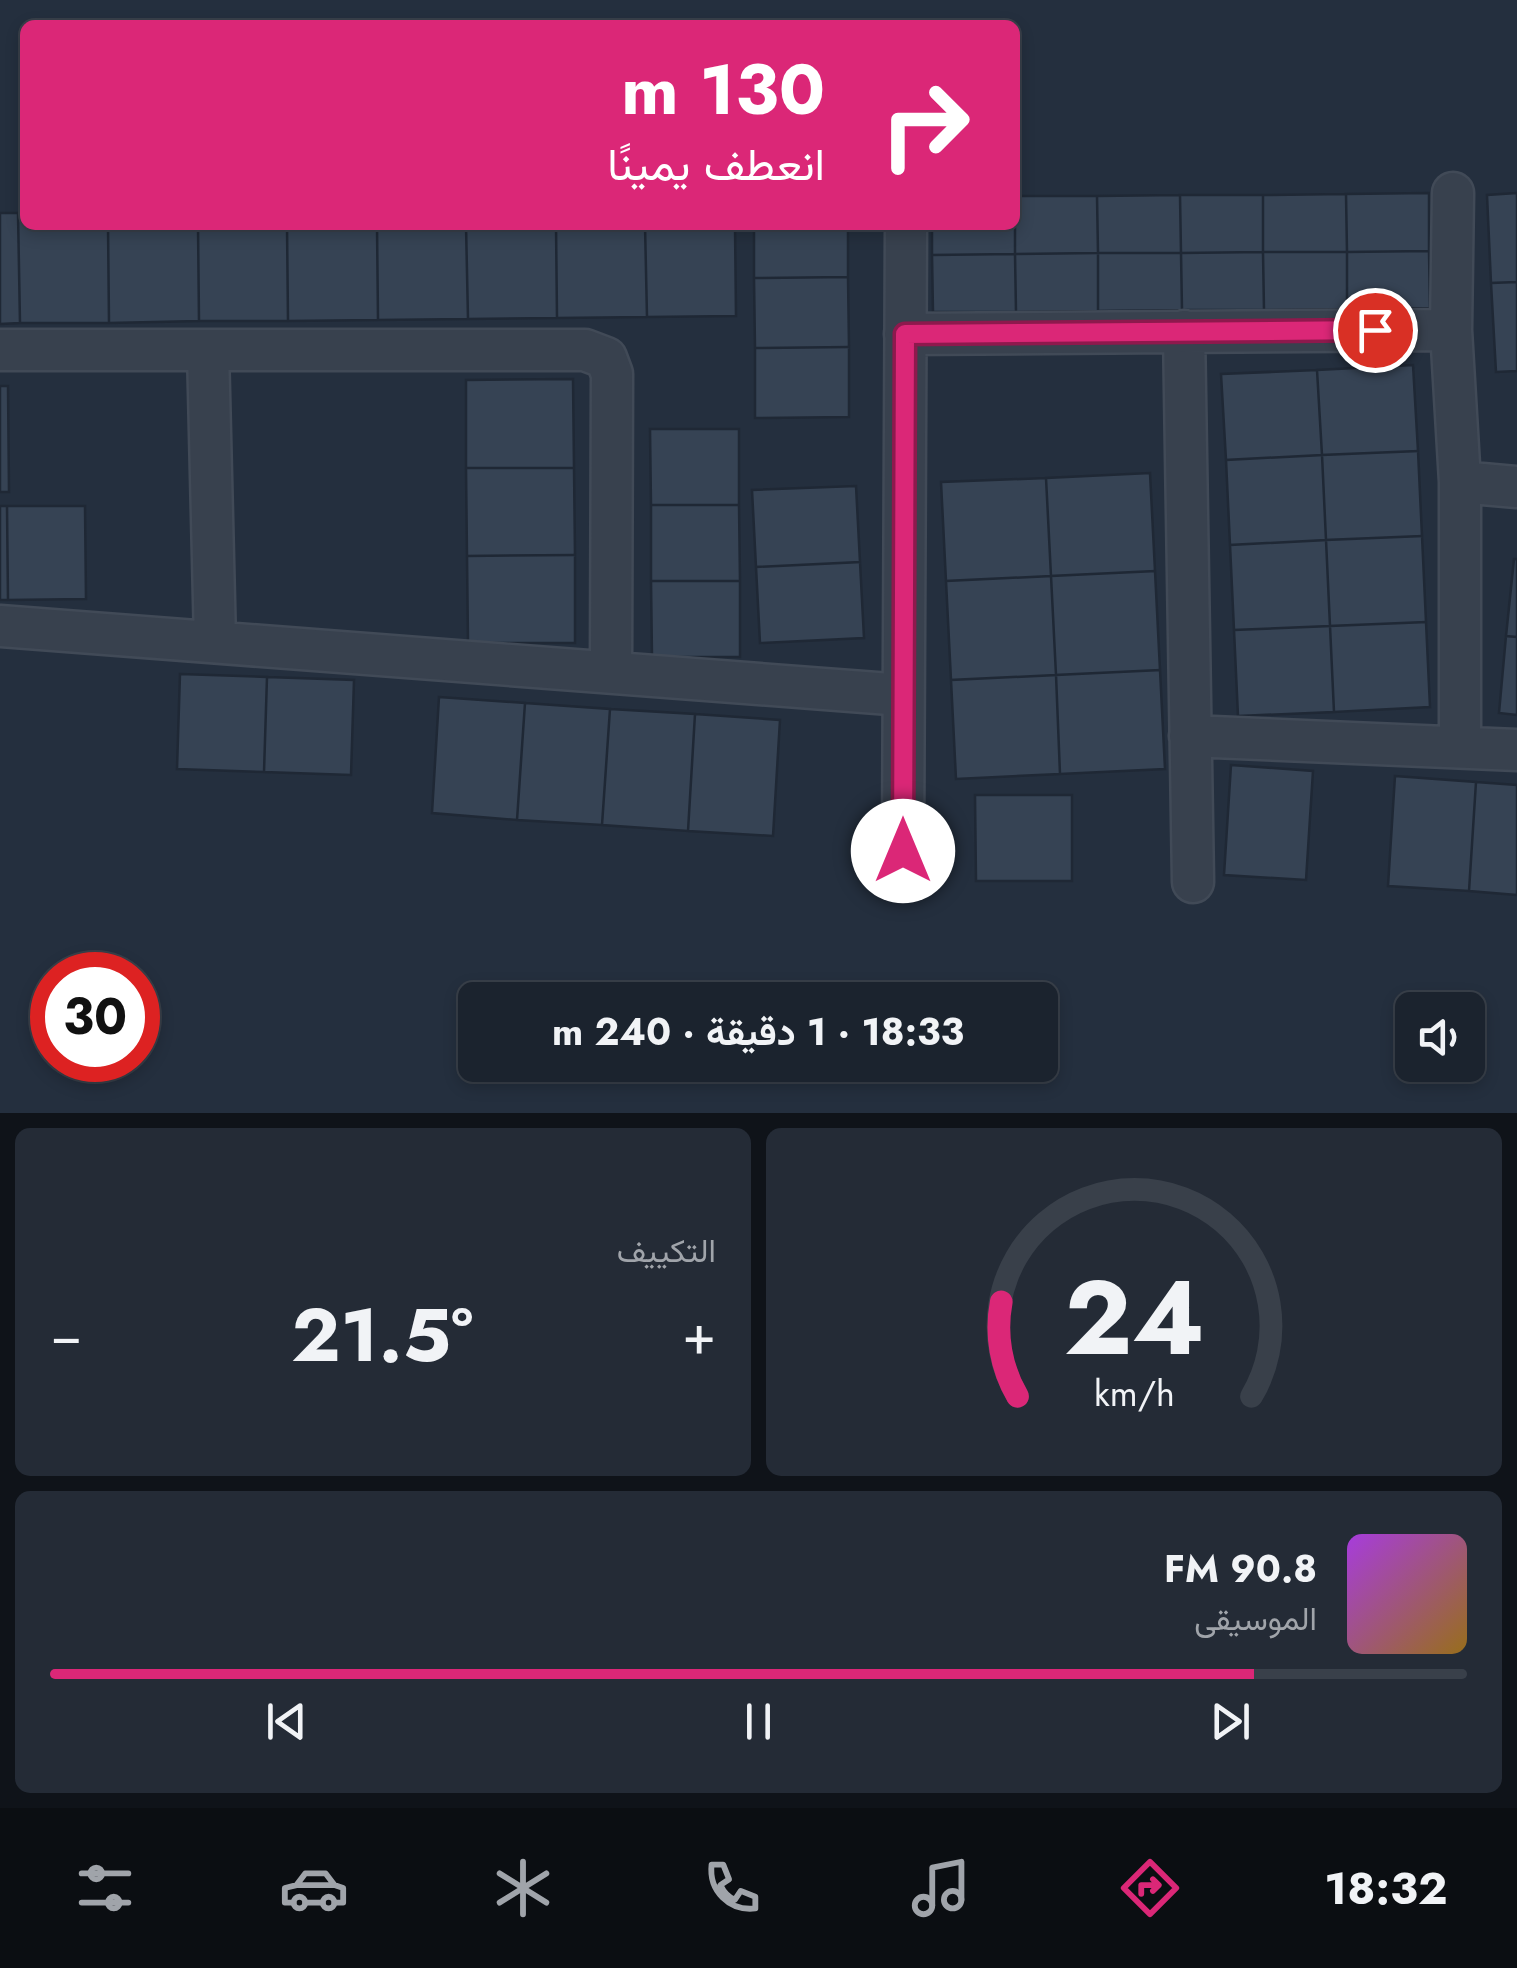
<!DOCTYPE html>
<html lang="ar">
<meta charset="utf-8">
<style>
body{margin:0;font-family:Jost,Vazirmatn,sans-serif;background:#242b36;color:#f1f3f6;direction:rtl;height:100vh;display:flex;flex-direction:column;font-size:38px;white-space:nowrap}
*{box-sizing:border-box;margin:0}
p{font-size:32px;color:#a0a4aa}
.icon{flex:none;width:55px;height:55px;fill:none;stroke:currentColor;stroke-width:2;stroke-linecap:round;stroke-linejoin:round}
.map{position:relative;height:1113px;overflow:hidden;direction:ltr}
.sheet{display:flex;flex-direction:column;gap:15px;padding:15px;background:#0f1319;flex:1}
.sheet>*{flex:none}
.guide{position:absolute;left:20px;top:20px;width:1000px;height:210px;border-radius:15px;box-shadow:0 5px 15px #0003,0 0 0 2px #39404a;direction:rtl;background:#db2777;color:#fff;overflow:hidden}
.fabs{position:absolute;left:1395px;top:992px;display:grid;gap:20px}
.fabs a{display:grid;place-items:center;width:90px;height:90px;border-radius:15px;background:#1b232e;box-shadow:0 5px 15px #0003,0 0 0 2px #39404a;font-size:50px}
.speed{position:absolute;left:30px;top:952px;display:flex;gap:20px;font-size:50px;font-weight:700;text-align:center}
.speed>*{display:grid;place-content:center;width:130px;height:130px;border-radius:50%;background:#1b232e;box-shadow:0 5px 15px #0003,0 0 0 2px #39404a;line-height:1}
.speed .limit{border:15px solid #d22;background:#fff;color:#111}
.pin{position:absolute;display:grid;place-items:center;width:85px;height:85px;color:#fff;margin:-42px;border:5px solid #fff;border-radius:50%;box-shadow:0 2px 10px #0007}
.me{position:absolute;width:110px;margin:-55px;rotate:0deg;stroke-linejoin:round;filter:drop-shadow(0 0 8px #0008)}
.turn{display:flex;align-items:center;gap:35px;height:210px;padding:0 30px;font-size:45px}
.turn .icon{width:130px;height:130px;stroke-width:2.5}
.turn b{display:block;font-size:70px;line-height:85px}
.big{font-size:75px;font-weight:700;line-height:1.1}
.sheet .tile{flex:1;display:flex;flex-direction:column;justify-content:center;gap:15px;min-width:0;padding:0 35px;border-radius:15px;background:#242b36}
.sheet .dial{align-items:center;gap:0}
.dial svg{height:260px;overflow:visible;fill:none;stroke:#39404a;stroke-width:7;stroke-linecap:round;text-anchor:middle}
.dial text{fill:#f1f3f6;stroke:none}
.song{display:flex;align-items:center;gap:30px}
.cover{width:120px;height:120px;border-radius:15px;background:linear-gradient(135deg,hsl(280 70% 55%),hsl(40 70% 35%))}
.played{height:10px;border-radius:5px;background:linear-gradient(90deg,#db2777 85%,#39404a 85%)}
.keys{display:flex;justify-content:space-around;direction:ltr}
.heat{display:flex;justify-content:space-between;align-items:center;font-size:55px;direction:ltr}
.sheet .tiles{flex:1;display:grid;gap:15px;grid-template-columns:1fr 1fr}
.tile:last-child{grid-column:span 2}
.trip{position:absolute;left:458px;top:982px;width:600px;height:100px;border-radius:15px;background:#1b232e;box-shadow:0 5px 15px #0003,0 0 0 2px #39404a;font-weight:700;line-height:100px;text-align:center;direction:rtl}
.dock{display:flex;height:160px;justify-content:space-around;align-items:center;background:#0b0e12;color:#a0a4aa}
.dock .icon{width:70px;height:70px}
.dock .on{color:#db2777}
.dock b{font-size:45px;color:#f1f3f6}
.map>svg:first-child{display:block}
.building{fill:#364354;stroke:#1f2835;stroke-width:2.5}
.lines{fill:none;stroke-linecap:round;stroke-linejoin:round}
.minor-casing{stroke:#414a57;stroke-width:45}
.minor{stroke:#38414e;stroke-width:40}
.route-casing{stroke:#8e194d;stroke-width:25}
.route{stroke:#db2777;stroke-width:18}
</style>
<div class="map">
<svg width="1517" height="1113" viewBox="0 0 1517 1113">
<rect width="100%" height="100%" fill="#242f3e"/>
<path class="building" d="M1429 193V251L1347 252 1346 194Z
M1517 193V282L1491 283 1487 195Z
M1346 194 1347 252H1263V195Z
M1180 195H1263V252L1181 253Z
M1180 195 1181 253H1098L1097 196Z
M1015 196H1097L1098 253 1015 254Z
M0 213H18L20 323 0 324Z
M18 213H25V225H108L109 323H20Z
M108 225H198L199 321 109 323Z
M198 225H287L288 321H199Z
M287 225H377L378 320 288 321Z
M377 225H466L468 319 378 320Z
M466 225H556L557 318 468 319Z
M556 225H645L647 317 557 318Z
M645 225H735L736 316 647 317Z
M754 225H848V277L754 278Z
M932 225H1015V254L932 255Z
M1429 251 1430 308 1347 309V252Z
M1263 252H1347V309L1264 310Z
M1263 252 1264 310H1182L1181 253Z
M1098 253H1181L1182 310 1098 311Z
M1098 253V311L1016 312 1015 254Z
M1015 254 1016 312H933L932 255Z
M848 277 849 347 755 348 754 278Z
M1517 282V371L1496 372 1491 283Z
M849 347V417L755 418V348Z
M1413 365 1418 451 1322 455 1317 370Z
M1317 370 1322 455 1226 460 1221 374Z
M573 379 574 468H466V380Z
M0 386H8L9 492H0Z
M650 429H739V505H651Z
M1418 451 1422 536 1326 540 1322 455Z
M1322 455 1326 540 1230 545 1226 460Z
M466 468H574L575 555 467 556Z
M1150 473 1155 571 1051 576 1046 478Z
M1046 478 1051 576 946 581 941 482Z
M856 486 860 562 756 567 752 490Z
M651 505H739L740 581H651Z
M0 506H7L8 600H0Z
M7 506H85L86 599 8 600Z
M1422 536 1426 622 1330 626 1326 540Z
M1326 540 1330 626 1234 630 1230 545Z
M575 555V643H468L467 556Z
M1514 559H1517V637L1506 636Z
M860 562 864 638 760 643 756 567Z
M1155 571 1160 670 1056 675 1051 576Z
M1051 576 1056 675 951 680 946 581Z
M651 581H740V657H652Z
M1426 622 1430 707 1334 712 1330 626Z
M1330 626 1334 712 1238 716 1234 630Z
M1506 636 1517 637V715L1499 713Z
M1160 670 1165 769 1060 774 1056 675Z
M180 674 267 677 264 772 177 769Z
M1056 675 1060 774 956 779 951 680Z
M267 677 354 680 351 775 264 772Z
M439 697 525 703 517 820 432 813Z
M525 703 610 709 602 825 517 820Z
M610 709 695 714 688 831 602 825Z
M695 714 780 720 773 836 688 831Z
M1231 765 1313 771 1306 880 1224 875Z
M1395 776 1476 782 1469 891 1388 886Z
M1476 782 1517 785V895L1469 891Z
M975 795H1072V881H976Z"/>
<g class="lines">
<g class="minor-casing">
<path id="minor" d="M1451 330 1453 193
M1184 331 1193 882
M905 334 1451 330 1460 482V746
M0 350H585L606 358 612 374 611 672
M208 350 215 642
M1460 482 1517 487
M0 626 903 695
M1190 736 1517 750
M903 851 906 225"/>
</g>
<use href="#minor" class="minor"/>
</g>
<g class="lines">
<g class="route-casing">
<path id="route" d="M903 851 905 334 1375 330"/>
</g>
<use href="#route" class="route"/>
</g>
</svg>
<div class="fabs">
<a><svg class="icon" aria-label="sound" viewBox="0 0 24 24"><path d="M4 9h4l5-4v14l-5-4H4zM17 9q2 3 0 6"/></svg></a>
</div>
<div class="speed"><div class="limit">30</div></div>
<div class="pin" style="left:1375px;top:330px;background:#d93025"><svg class="icon" aria-label="arrive" viewBox="0 0 24 24"><path d="M6 21V4h12l-3 4 3 4H6"/></svg></div>
<svg class="me" style="left:903px;top:851px" viewBox="-20 -20 40 40"><circle r="19" fill="#fff"/><path d="M0-13L10 11 0 6-10 11z" fill="#db2777"/></svg>
<div class="trip">18:33 · 1 دقيقة · 240 m</div>
<div class="guide">
<div class="turn"><svg class="icon" aria-label="right" viewBox="0 0 24 24"><path d="M7 20v-9h11M14 6l5 5-5 5"/></svg><div><b>130 m</b>انعطف يمينًا</div></div>
</div>
</div>
<section class="sheet">
<div class="tiles">
<div class="tile dial"><svg viewBox="0 0 100 80">
<path d="M14 69A42 42 0 1 1 86 69"/>
<path d="M14 69A42 42 0 0 1 9 40" stroke="#db2777"/>
<text x="50" y="56" font-size="32" font-weight="700">24</text>
<text x="50" y="72" font-size="11">km/h</text>
</svg></div>
<div class="tile"><p>التكييف</p>
<div class="heat"><a>−</a><b class="big">21.5°</b><a>+</a></div>
</div>
<div class="tile">
<div class="song"><i class="cover"></i><div><b>90.8 FM</b><p>الموسيقى</p></div></div>
<div class="played"></div>
<div class="keys"><svg class="icon" aria-label="previous" viewBox="0 0 24 24"><path d="M18 5L8 12l10 7zM5 5v14"/></svg><svg class="icon" aria-label="pause" viewBox="0 0 24 24"><path d="M8 5v14M16 5v14"/></svg><svg class="icon" aria-label="next" viewBox="0 0 24 24"><path d="M6 5l10 7-10 7zM19 5v14"/></svg></div>
</div>
</div>
</section>
<nav class="dock">
<b>18:32</b>
<svg class="icon on" aria-label="directions" viewBox="0 0 24 24"><path d="M12 3l9 9-9 9-9-9zM9 14v-3h6M13 9l2 2-2 2"/></svg>
<svg class="icon" aria-label="music" viewBox="0 0 24 24"><path d="M9 18V5l10-2v13"/><circle cx="6" cy="18" r="3"/><circle cx="16" cy="16" r="3"/></svg>
<svg class="icon" aria-label="phone" viewBox="0 0 24 24"><path d="M5 4h4l2 5-3 2q2 4 5 5l2-3 5 2v4C11 20 4 13 5 4z"/></svg>
<svg class="icon" aria-label="climate" viewBox="0 0 24 24"><path d="M12 3v18M4 7l16 10M4 17L20 7"/></svg>
<svg class="icon" aria-label="car" viewBox="0 0 24 24"><path d="M5 17H2v-5l4-1 3-4h7l3 4 3 1v5h-3M9 17h6M6 11h13"/><circle cx="7" cy="17" r="2"/><circle cx="17" cy="17" r="2"/></svg>
<svg class="icon" aria-label="filters" viewBox="0 0 24 24"><path d="M4 7h16M4 17h16"/><circle cx="9" cy="7" r="2"/><circle cx="15" cy="17" r="2"/></svg>
</nav>
